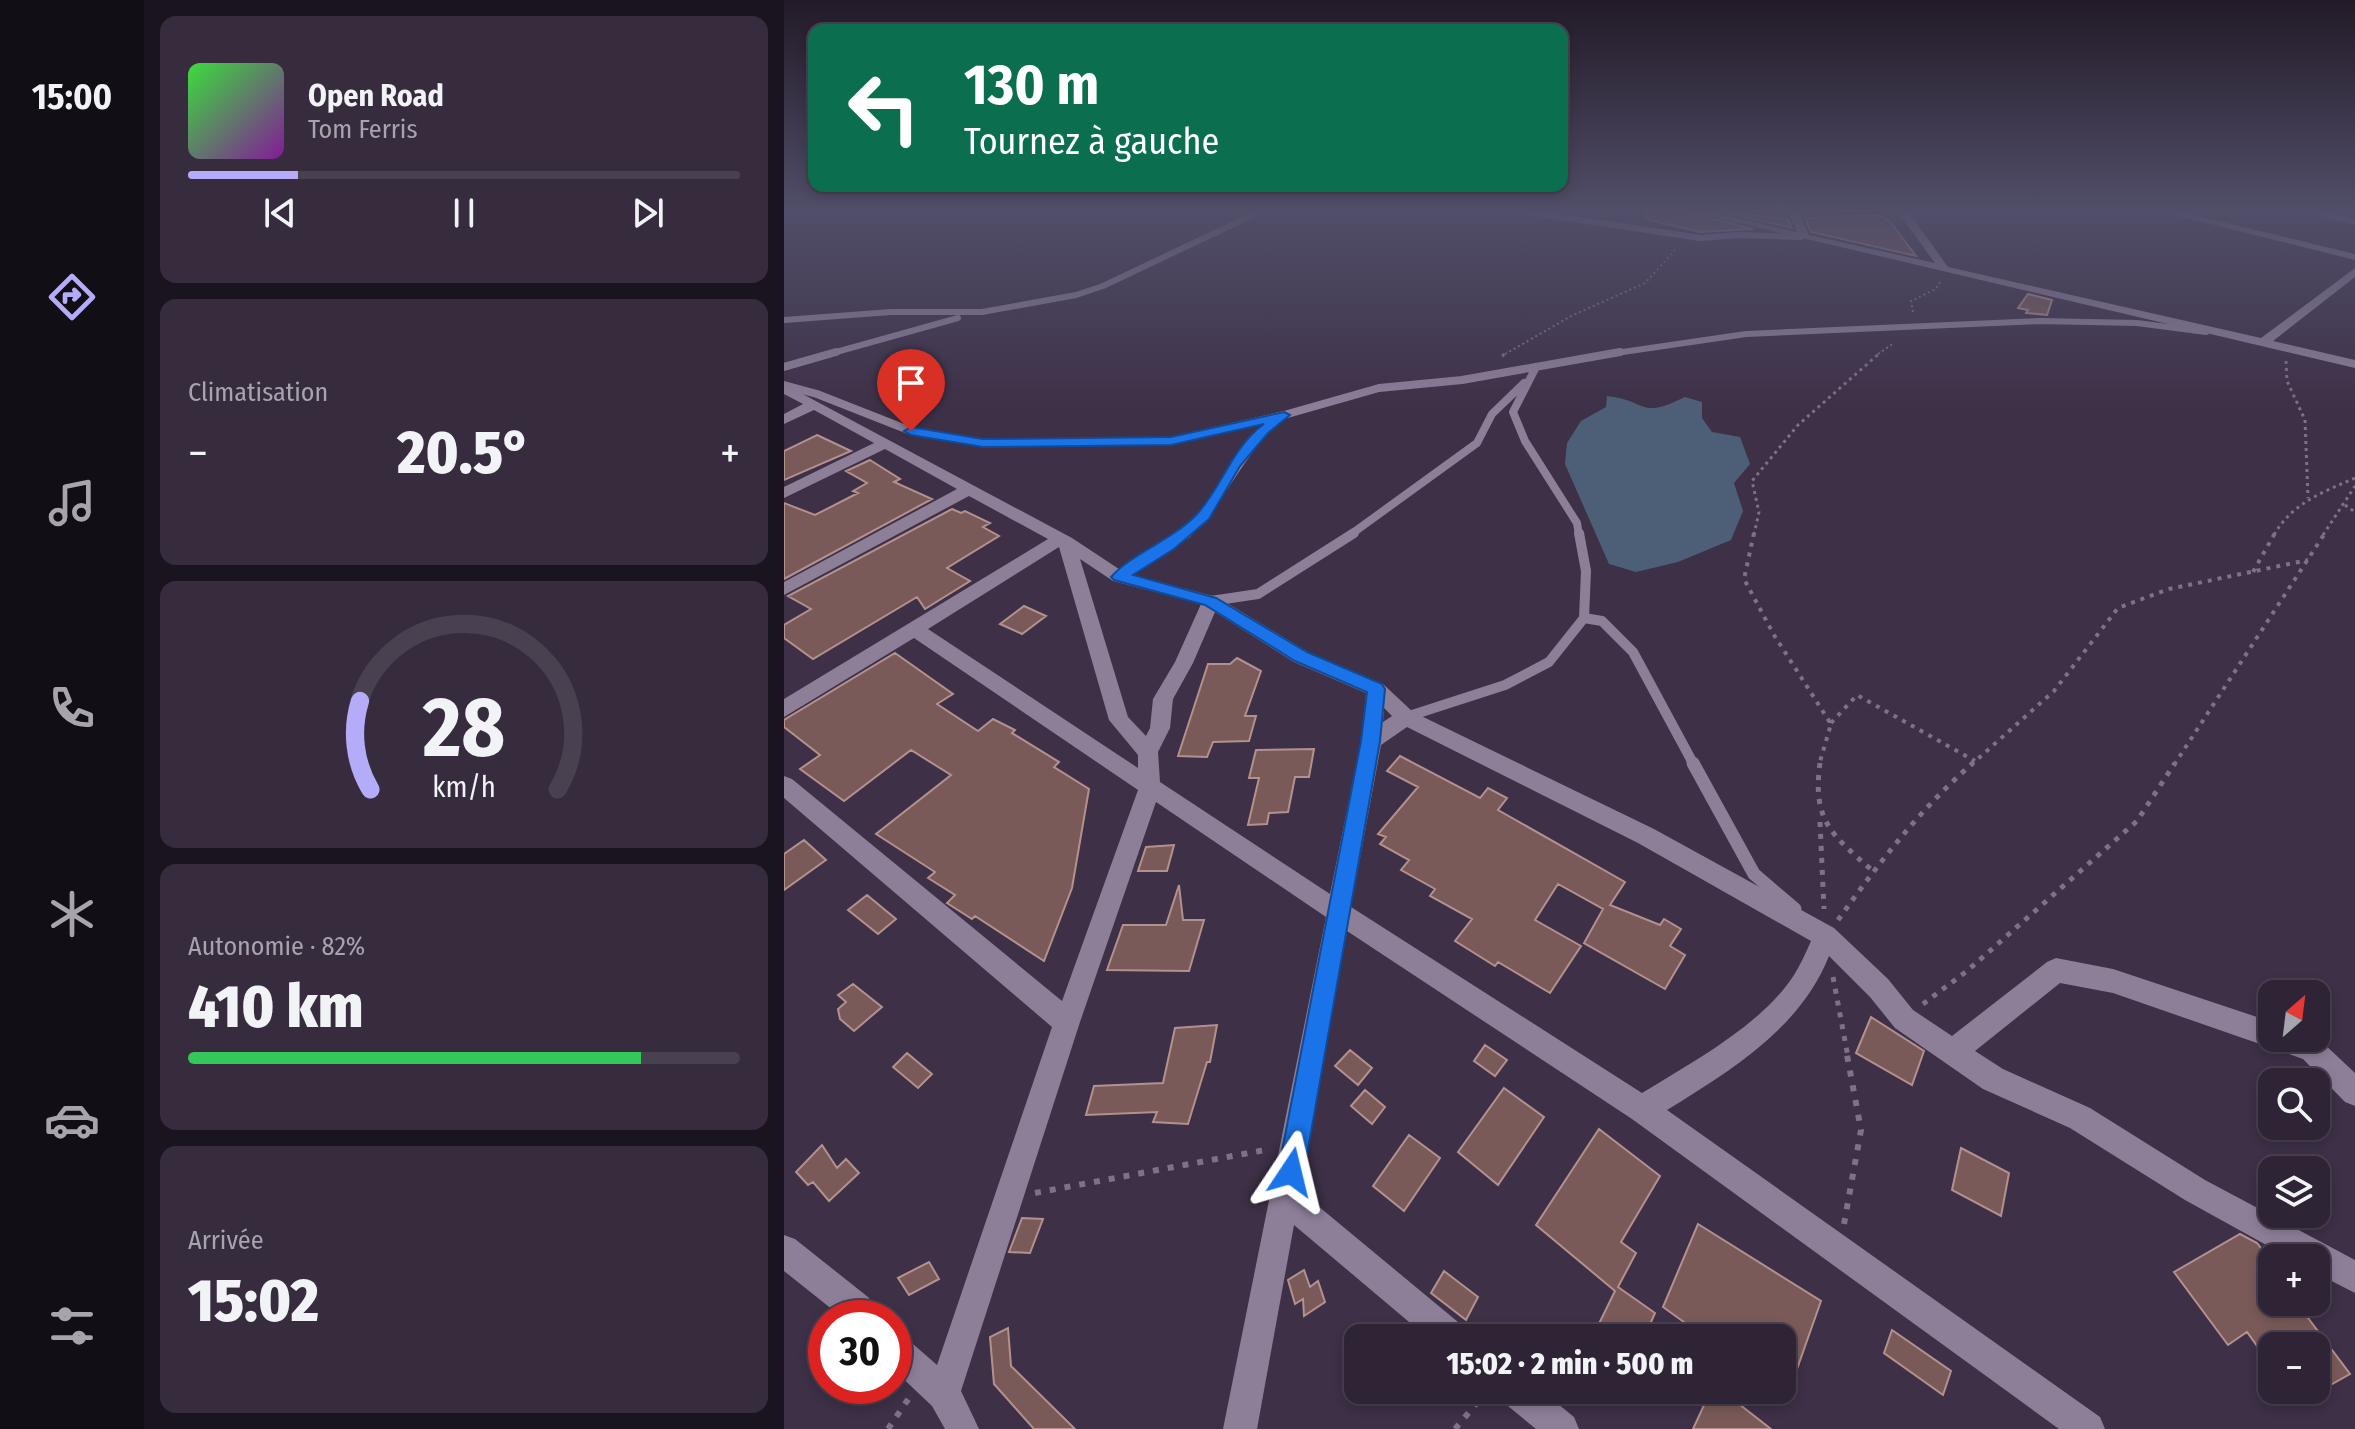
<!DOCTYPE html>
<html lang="fr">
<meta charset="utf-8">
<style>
body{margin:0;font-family:"Fira Sans Condensed",sans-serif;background:#362c3d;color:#f1f3f6;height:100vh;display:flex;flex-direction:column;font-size:30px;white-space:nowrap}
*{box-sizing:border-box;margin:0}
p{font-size:26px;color:#a7a4ad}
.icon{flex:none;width:44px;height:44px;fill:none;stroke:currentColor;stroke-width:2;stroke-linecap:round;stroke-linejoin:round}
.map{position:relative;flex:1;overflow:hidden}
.sheet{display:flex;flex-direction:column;gap:16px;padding:16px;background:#19141d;width:640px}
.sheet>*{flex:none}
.guide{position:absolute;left:24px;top:24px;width:760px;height:168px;border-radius:16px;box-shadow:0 4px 12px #0003,0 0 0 2px #494150;background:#0b6e4f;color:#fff;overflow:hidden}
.needle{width:52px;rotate:28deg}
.fabs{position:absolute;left:1474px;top:980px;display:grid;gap:16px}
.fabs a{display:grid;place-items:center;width:72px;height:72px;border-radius:16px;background:#2e2435;box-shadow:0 4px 12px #0003,0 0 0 2px #494150;font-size:40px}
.speed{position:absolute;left:24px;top:1300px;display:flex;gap:16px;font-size:40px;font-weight:700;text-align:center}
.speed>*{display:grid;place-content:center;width:104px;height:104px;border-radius:50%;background:#2e2435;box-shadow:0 4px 12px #0003,0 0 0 2px #494150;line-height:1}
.speed .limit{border:12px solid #d22;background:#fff;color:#111}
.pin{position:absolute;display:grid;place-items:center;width:68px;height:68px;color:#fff;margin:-82px -34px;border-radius:50% 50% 50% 0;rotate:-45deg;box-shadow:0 0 8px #0007}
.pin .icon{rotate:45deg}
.me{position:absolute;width:88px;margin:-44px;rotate:10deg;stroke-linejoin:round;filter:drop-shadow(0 0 6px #0008)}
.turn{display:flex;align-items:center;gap:28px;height:168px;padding:0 24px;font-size:36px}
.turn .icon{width:104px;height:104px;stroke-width:2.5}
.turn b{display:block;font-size:56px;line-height:68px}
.big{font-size:60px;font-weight:800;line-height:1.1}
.sheet .widget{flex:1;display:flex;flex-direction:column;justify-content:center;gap:12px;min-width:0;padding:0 28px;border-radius:16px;background:#362c3d}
.sheet .dial{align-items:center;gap:0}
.dial svg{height:208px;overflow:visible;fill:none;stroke:#494150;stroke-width:7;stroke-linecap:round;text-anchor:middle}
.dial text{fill:#f1f3f6;stroke:none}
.song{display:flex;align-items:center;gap:24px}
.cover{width:96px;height:96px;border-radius:12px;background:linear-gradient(135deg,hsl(120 70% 55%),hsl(290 70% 35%))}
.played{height:8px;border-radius:4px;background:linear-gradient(90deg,#b4acf9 20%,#494150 20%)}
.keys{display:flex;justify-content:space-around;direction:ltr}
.heat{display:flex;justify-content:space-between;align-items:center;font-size:44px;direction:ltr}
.charge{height:12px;border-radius:6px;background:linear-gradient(90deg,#34c759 82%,#494150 0)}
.trip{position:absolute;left:560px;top:1324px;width:452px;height:80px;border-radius:16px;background:#2e2435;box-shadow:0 4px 12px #0003,0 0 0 2px #494150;font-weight:800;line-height:80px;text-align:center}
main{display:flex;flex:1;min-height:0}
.tabs{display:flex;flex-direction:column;width:144px;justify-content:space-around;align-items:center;background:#120e15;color:#a7a4ad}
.tabs .icon{width:56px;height:56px}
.tabs .active{color:#b4acf9}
.tabs b{font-size:36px;color:#f1f3f6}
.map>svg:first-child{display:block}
.water{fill:#4d5f76}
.building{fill:#795a58;stroke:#b3918e;stroke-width:2}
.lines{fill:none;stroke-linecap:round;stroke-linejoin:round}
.path-far4{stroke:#7d7286;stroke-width:2;stroke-dasharray:2 3;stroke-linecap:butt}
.path-far3{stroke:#7d7286;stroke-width:3;stroke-dasharray:3 4;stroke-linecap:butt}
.path-far2{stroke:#7d7286;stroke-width:4;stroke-dasharray:4 6;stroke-linecap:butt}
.path-far1{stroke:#7d7286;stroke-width:5;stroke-dasharray:5 7;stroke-linecap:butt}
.path{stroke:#7d7286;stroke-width:6;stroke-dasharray:6 9;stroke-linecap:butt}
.service-far3{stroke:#8e7f99;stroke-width:6}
.service-far2{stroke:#8e7f99;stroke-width:8}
.service-far1{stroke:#8e7f99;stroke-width:10}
.service{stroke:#8e7f99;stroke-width:13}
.minor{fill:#8e7f99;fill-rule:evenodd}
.route{fill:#1a73e8;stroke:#114b97;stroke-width:2}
</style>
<main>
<nav class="tabs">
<b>15:00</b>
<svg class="icon active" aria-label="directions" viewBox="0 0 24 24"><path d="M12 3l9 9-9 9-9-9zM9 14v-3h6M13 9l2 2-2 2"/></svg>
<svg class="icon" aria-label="music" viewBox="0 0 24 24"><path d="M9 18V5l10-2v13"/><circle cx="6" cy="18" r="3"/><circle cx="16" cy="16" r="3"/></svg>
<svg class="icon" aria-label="phone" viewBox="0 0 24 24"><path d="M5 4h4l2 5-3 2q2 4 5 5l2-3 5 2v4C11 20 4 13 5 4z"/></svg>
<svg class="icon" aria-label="climate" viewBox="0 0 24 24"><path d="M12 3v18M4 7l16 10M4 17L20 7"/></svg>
<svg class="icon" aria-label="car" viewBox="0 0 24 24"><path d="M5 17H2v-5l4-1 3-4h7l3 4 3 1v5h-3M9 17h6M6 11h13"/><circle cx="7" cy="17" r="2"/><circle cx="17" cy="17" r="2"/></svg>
<svg class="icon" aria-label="filters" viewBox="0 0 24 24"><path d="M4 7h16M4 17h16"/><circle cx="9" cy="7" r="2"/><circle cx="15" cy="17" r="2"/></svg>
</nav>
<section class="sheet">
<div class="widget">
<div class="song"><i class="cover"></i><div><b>Open Road</b><p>Tom Ferris</p></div></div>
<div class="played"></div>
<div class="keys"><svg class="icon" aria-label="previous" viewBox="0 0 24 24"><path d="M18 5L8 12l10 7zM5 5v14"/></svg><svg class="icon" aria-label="pause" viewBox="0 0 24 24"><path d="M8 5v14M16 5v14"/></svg><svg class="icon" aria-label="next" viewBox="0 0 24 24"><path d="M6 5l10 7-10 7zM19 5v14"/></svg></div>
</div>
<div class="widget"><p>Climatisation</p>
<div class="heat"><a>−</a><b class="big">20.5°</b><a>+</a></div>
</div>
<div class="widget dial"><svg viewBox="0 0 100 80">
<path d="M14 69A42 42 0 1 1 86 69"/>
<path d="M14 69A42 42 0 0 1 10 35" stroke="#b4acf9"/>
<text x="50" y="56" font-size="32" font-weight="700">28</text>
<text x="50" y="72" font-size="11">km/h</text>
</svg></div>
<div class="widget"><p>Autonomie · 82%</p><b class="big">410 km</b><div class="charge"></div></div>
<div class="widget"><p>Arrivée</p><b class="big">15:02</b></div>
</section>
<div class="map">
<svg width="1571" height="1429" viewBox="0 0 1571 1429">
<rect width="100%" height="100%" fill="#3d3047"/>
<path class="water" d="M823 396C866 401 854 420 901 397L918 402V418L928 432 956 437 966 464 950 483 959 511 947 540 894 562 852 572 825 564 781 464 783 443 797 421 822 407Z"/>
<path class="building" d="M862 212H901L969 229 916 232 861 219Z
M939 212 1004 219 1008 228Z
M1031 212H1053L1057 216 1097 215 1108 224 1132 256 1027 232 1021 218H1035Z
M1244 294 1268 300 1263 315 1242 313 1244 310 1234 308Z
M33 435 67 451 0 480V451Z
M86 460 116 479 110 482 148 499 0 579V503L31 515 74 493 69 491 83 483 62 471Z
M168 509 177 513 181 511 206 523 199 527 215 536 163 568 186 581 141 609 133 597 29 659 0 638V625L27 609 4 596Z
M240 606 262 616 238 634 216 624Z
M111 653 169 694 153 704 194 731 209 719 231 730 228 733 275 762 270 767 305 789 288 888 260 961 191 916 188 919 166 905 163 903 171 895 144 878 151 872 92 834 167 775 127 750 60 801 16 769 36 755 0 727V720Z
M453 658 477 671 461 716H472L465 741 429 742 423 757 394 756 424 664H446Z
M530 749 525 777H511L504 812 485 813 483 824 464 825 475 778H465L472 750Z
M616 756 696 798 704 788 723 798 714 810 841 882 826 905 876 925 880 919 897 929 886 946 901 955 881 989 800 943 819 909 774 884 751 920 797 946 766 993 714 962 711 966 671 941 688 919 646 896 651 889 617 870 625 860 596 844 602 837 594 834 634 787 603 771Z
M20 840 42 860 0 890V854Z
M390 845 383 871H354L362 847Z
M395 885 399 920H420L405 971 323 970 339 925H382Z
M83 895 112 919 94 934 64 910Z
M69 984 98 1007 70 1031 56 1019 54 1009 62 1002 54 995Z
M1087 1017 1140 1051 1128 1085 1072 1053Z
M433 1025 426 1062H423L404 1124 369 1122 373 1112 302 1115 310 1086 379 1083 391 1028Z
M701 1045 723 1060 711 1076 690 1061Z
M566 1050 588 1068 574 1085 551 1066Z
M123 1053 148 1074 134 1088 109 1067Z
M720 1088 760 1117 714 1185 674 1152Z
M581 1090 601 1107 588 1124 567 1106Z
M815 1129 876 1176 837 1242 852 1253 834 1287 871 1313 860 1338H808L831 1291 752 1225Z
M625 1135 656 1158 620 1211 589 1186Z
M38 1145 53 1168 62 1159 75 1173 45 1201 29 1182 24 1185 12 1172Z
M1177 1148 1225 1173 1217 1216 1168 1190Z
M238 1218 259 1219 246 1253 225 1252Z
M914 1224 1037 1301 1001 1403 998 1402V1338H922L879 1307Z
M1456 1234 1473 1243 1488 1262V1302H1512L1566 1374 1532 1393V1346H1488V1367L1463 1332 1444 1345 1390 1272Z
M145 1262 155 1279 125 1295 114 1278Z
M520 1270 526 1287 534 1281 541 1302 520 1316 519 1299 511 1304 504 1280Z
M660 1271 694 1297 682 1320 647 1293Z
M224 1328 227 1366 291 1429H250L210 1384 206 1337Z
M1108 1330 1167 1371 1159 1395 1100 1353Z
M927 1390H937L987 1429H909Z"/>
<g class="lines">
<path class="path-far4" d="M1129 312 1127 301 1152 289 1156 282
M721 354 787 316 861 283 892 249
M1094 354 1110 343"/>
<path class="path-far3" d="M718 356 724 352
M1502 361 1503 381 1521 420 1524 498
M1561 505 1571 512
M970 535 975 512 968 481 1014 425 1097 352
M1490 535C1508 503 1539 492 1571 478
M1539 535 1571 486"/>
<path class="path-far2" d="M970 533 960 579 990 635 1047 724 1035 765
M1469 572 1491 533
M1047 723 1073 695 1191 761
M1187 765 1270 691 1334 608 1385 589 1524 560
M1390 765 1541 533"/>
<path class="path-far1" d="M1036 763C1028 821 1048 835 1089 871
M1036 822 1040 909
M1054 920C1095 863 1136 809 1189 763
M1049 977 1064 1057
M1139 1004 1183 971 1353 821 1391 763"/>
<path class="path" d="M251 1193 486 1149
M1060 1224 1077 1130 1063 1055
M104 1429 125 1398
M671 1429 702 1392"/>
<path class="service-far3" d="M737 211 916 238 954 235 1017 237
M0 320 107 312H198L292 295 319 286 477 211
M45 354 174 318
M825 354 962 334 1256 321 1353 323 1422 332"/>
<path class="service-far2" d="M0 367 52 352
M752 367 729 412 741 441 793 523 795 535
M0 385 33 394 127 431 199 443 387 441 500 415 595 388 678 380 836 352
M400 535C438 502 455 452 494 419
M566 535 693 443 708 414 740 383"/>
<path class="service-far1" d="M335 577 403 533
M427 601 474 594 570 533
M800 618 818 621 849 652 910 765
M622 717 721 685 765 662 800 618 802 571 795 533"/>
<path class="service" d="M909 763 970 874 1011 909"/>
<path class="minor" d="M904 211H924L1013 232 1004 211H1014L1025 235 1151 263 1113 211H1124L1164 267 1477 338 1571 268V277L1489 341 1571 360V368Z
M1374 211H1394L1571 254V260Z
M1518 211H1539L1571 219V225Z
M0 384 288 538 341 573 433 597 524 652 599 684 629 712 870 829 1050 928 1104 979 1129 1010 1168 1036 1263 962 1272 958 1329 969 1488 1022V1038L1536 1040 1571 1073V1106L1561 1102 1519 1059 1329 993 1276 983 1191 1051 1219 1069 1306 1108 1421 1180 1571 1260V1293L1532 1273V1258H1506L1401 1200 1286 1128 1199 1089 1111 1028 1086 997 1045 956C1016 1029 947 1070 883 1110L1316 1417 1321 1429H1275L848 1119 563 931 516 1191 680 1327 685 1338H644L510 1225 473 1429H439L542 917 372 802 296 1022 177 1391 195 1429H161L148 1406 110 1370V1332L121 1337 153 1365 268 1027 0 798V776L8 779 278 1001 354 790 130 638 0 717V699L264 539 185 496 0 595V582L173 489 101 449 0 498V487L90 443 30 410 0 424V414L19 404 0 394ZM275 547 325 720 354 755V768L144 629ZM296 559 329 581 417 604 391 662 369 699 366 728 362 736 344 717ZM431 612 510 662 582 693 577 741 546 894 376 782 374 752 386 728 389 699 409 663ZM600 708 608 716 599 722ZM623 727 854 843 1027 941C1022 952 1017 964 1010 975 979 1024 907 1063 858 1093L567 907 597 745Z
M0 1235 11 1239 84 1297 93 1307 98 1318H59L0 1271Z
M714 1390H757L790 1417 795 1429H752L719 1402Z"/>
</g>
<linearGradient id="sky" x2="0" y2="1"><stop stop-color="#221a27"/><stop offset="0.51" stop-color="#514e69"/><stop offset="1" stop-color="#514e69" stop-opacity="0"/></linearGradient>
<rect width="1571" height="412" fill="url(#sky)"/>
<path class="route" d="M500 412 506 415 484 433 456 466 425 519 390 549 349 575 432 598 523 652 598 684 601 689 596 741 520 1172 516 1181 507 1185 497 1181 494 1172 577 741 583 692 511 661 421 605 330 580 327 577C347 554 390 539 413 514 438 487 448 447 480 424L387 445 199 447 127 435 120 431 127 427 199 439 387 437Z"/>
</svg>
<div class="fabs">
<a><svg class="needle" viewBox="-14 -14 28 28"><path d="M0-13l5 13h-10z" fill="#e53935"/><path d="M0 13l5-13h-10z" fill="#a7a4ad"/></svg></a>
<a><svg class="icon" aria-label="search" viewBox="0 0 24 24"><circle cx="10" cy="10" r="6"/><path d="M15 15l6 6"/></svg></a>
<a><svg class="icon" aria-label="layers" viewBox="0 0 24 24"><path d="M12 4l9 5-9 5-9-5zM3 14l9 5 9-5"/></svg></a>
<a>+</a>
<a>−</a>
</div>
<div class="speed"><div class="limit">30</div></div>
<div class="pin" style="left:127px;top:431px;background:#d93025"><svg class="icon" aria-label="arrive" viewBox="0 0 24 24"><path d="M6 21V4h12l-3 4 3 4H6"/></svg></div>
<svg class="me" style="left:507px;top:1172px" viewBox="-20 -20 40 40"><path d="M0-17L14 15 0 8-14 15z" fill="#1a73e8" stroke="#fff" stroke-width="4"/></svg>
<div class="trip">15:02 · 2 min · 500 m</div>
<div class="guide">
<div class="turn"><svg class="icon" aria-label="left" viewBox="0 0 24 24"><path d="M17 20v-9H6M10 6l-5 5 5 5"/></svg><div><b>130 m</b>Tournez à gauche</div></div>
</div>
</div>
</main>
